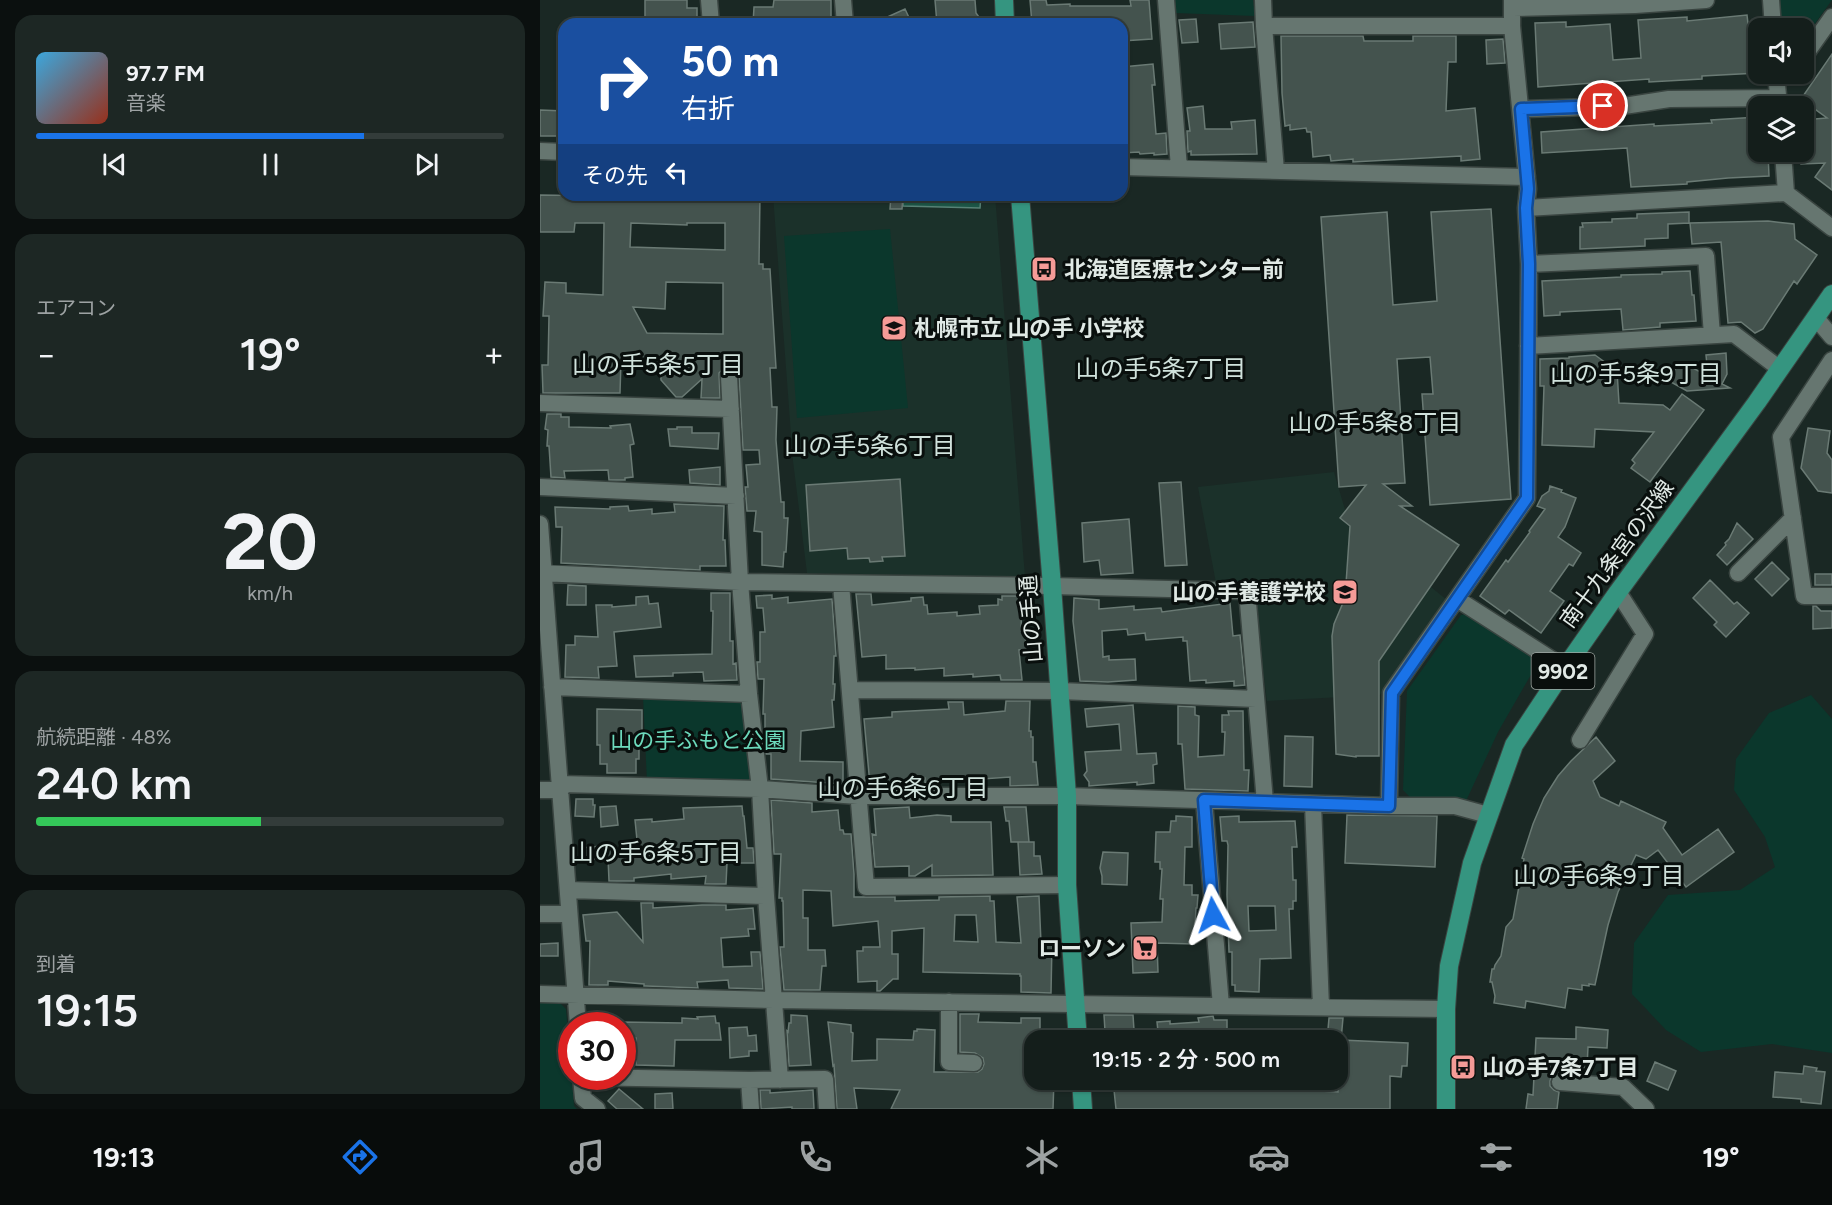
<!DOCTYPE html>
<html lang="ja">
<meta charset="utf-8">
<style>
body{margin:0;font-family:Figtree,"Noto Sans JP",sans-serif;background:#1d2724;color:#f1f3f6;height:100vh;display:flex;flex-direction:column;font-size:22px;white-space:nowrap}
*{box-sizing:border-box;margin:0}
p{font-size:20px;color:#9da2a3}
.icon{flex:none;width:33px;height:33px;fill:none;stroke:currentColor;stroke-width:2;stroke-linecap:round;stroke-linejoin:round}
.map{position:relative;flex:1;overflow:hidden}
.sheet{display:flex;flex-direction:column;gap:15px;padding:15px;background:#0b100f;width:540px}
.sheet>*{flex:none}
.hud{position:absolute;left:18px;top:18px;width:570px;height:183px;border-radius:18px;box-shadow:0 2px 4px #0004,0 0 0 2px #333c3a;background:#1a4fa0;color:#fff;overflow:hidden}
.buttons{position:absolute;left:1208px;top:18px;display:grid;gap:12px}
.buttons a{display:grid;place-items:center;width:66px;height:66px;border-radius:12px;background:#141e1b;box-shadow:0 2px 4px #0004,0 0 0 2px #333c3a;font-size:30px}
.speed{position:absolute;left:18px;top:1012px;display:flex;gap:12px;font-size:30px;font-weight:700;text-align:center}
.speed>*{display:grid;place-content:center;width:78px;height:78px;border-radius:50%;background:#141e1b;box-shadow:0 2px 4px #0004,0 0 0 2px #333c3a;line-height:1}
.speed .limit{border:9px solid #d22;background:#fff;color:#111}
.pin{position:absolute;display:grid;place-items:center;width:51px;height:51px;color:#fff;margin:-26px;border:3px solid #fff;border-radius:50%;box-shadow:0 2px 6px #0007}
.me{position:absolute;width:66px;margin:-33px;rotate:355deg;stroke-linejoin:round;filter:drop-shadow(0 0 4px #0008)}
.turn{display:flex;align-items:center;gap:21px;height:126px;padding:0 24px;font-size:27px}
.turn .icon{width:78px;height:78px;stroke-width:2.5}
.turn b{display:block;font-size:42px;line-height:51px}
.then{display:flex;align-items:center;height:57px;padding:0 24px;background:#0003;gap:12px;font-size:22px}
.big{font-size:45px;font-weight:600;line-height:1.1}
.sheet .tile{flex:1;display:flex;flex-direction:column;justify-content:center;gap:9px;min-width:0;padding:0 21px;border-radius:18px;background:#1d2724}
.sheet .dial{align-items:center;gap:0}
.dial b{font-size:78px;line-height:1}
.song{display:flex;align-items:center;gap:18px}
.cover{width:72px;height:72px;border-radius:9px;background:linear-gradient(135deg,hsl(200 70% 55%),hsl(10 70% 35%))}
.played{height:6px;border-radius:3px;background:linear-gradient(90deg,#1a73e8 70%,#333c3a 70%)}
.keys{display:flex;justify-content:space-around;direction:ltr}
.heat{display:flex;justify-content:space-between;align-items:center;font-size:33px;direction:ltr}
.charge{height:9px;border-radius:4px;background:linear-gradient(90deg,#34c759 48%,#333c3a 0)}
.trip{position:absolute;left:484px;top:1030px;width:324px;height:60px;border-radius:18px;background:#141e1b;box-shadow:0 2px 4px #0004,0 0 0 2px #333c3a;font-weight:600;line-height:60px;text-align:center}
.tab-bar{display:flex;height:96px;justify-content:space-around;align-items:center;background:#080c0b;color:#9da2a3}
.tab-bar .icon{width:42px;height:42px}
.tab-bar .current{color:#1a73e8}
.tab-bar b{font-size:27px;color:#f1f3f6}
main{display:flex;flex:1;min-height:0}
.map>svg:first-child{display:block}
.built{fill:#1b312a}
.green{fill:#0b372c}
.water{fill:#1d5748;stroke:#588377;stroke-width:1.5}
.building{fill:#44534e;stroke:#6a7a74;stroke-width:1.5;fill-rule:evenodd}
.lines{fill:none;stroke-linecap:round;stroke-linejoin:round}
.minor-casing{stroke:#3a4541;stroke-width:19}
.major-casing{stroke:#3a4541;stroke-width:20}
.minor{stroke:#667670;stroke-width:16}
.major{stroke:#359580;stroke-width:18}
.route-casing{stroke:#114b97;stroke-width:15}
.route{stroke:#1a73e8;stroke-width:10}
.labels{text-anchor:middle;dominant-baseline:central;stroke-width:6;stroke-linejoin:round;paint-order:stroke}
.shield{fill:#090f0d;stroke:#a0a8a4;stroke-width:1.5}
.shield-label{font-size:21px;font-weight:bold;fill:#e0e9e5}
.poi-label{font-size:22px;font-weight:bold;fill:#e0e9e5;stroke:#090f0d;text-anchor:start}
.street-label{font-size:22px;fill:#e0e9e5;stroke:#090f0d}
.park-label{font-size:22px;fill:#6cdabc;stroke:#090f0d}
.neighbourhood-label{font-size:24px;fill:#d0e2dc;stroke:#090f0d}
</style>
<main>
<section class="sheet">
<div class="tile">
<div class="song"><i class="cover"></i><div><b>97.7 FM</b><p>音楽</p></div></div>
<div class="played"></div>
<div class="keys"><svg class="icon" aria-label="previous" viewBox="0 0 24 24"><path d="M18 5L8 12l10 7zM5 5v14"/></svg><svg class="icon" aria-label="pause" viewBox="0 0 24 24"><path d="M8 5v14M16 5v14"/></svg><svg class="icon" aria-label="next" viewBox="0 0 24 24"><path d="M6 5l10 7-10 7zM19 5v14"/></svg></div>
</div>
<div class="tile"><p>エアコン</p>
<div class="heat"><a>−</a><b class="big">19°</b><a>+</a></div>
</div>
<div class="tile dial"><b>20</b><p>km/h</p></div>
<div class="tile"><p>航続距離 · 48%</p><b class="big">240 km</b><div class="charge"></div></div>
<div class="tile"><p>到着</p><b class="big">19:15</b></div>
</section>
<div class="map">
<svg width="1292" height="1109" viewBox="0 0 1292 1109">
<rect width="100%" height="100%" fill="#1a2824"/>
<path class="built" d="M233 195H455L485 577 267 573 253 461Z
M794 472 808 520 907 600 840 695 727 701 712 583H676L658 487Z"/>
<path class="green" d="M634 0H713L715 16 635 13Z
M1240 0H1292L1263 40V28H1242Z
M350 229 368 408 257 418 244 236Z
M927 614 994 658 996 666 958 732 926 801 872 799 863 790 867 691 921 615Z
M1271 695 1292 719V1053L1232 1044 1161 1052 1126 1030 1092 994 1094 943 1128 895 1200 890 1235 867 1225 837 1194 790 1196 759 1229 713Z
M103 696 202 699 212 780 208 784 107 782Z
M0 1003H20L26 1009 34 1106 37 1109H0Z"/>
<path class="water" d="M363 195H441L440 208 363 206Z"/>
<path class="building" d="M105 0H147V8H157V24H105Z
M234 0H291V24H213L214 7H233Z
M395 0H435L436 13 444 24H397Z
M490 0H506L507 5 530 4V6H591L590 0H609L612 39 582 41V24H540V22L492 24Z
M365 9 372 24H332Z
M1207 15 1209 32 1218 31V73L1162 76V79L1109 82V79L998 87 995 23 1026 22V27L1070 24 1073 60 1101 58 1098 20 1147 17V21Z
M656 19 658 42 642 43 639 20Z
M713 22 715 47 681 49 679 24Z
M741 36H823L824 41H873V36H916V62H908L906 111 935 108 940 159 921 161V156L813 162V159L791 161 790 155 773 157 771 132H767L766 128 750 130V125L745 126 742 93Z
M963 39 965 63 947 64 946 40Z
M1292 54V190L1275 177 1285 163 1261 164 1260 152H1263V120L1287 118 1261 99Z
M613 64 615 85H612L616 134 626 133 627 154 614 155V153L600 154 599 152 582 153V67Z
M663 106 665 129H692L691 122 715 120 717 154 651 155V151L648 152 647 131H650L647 108Z
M0 110 24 111 23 136H0Z
M1218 117V152H1228L1229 176 1188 178 1147 182V184L1091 187 1087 148 1002 153 1001 132 1114 124V126L1172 123 1171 120Z
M0 195 124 197V195H220L219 264H223V269H230L236 368H230L232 407H237L236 440 241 502H244V518H248L246 552H244L243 567 222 565V532L214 531 216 511H207L205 487H208L206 465 220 464 219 450H203L199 376 194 368 189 367 184 368 179 373 180 398H161L162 379 142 397H136L121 380 120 361H81L80 393H3L2 365H8L9 316H3L5 282 26 283V293L63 295 64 223H35L34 232H0ZM91 223 147 225V223H185V250L90 247ZM126 282 183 283V334L107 333 93 307 125 309Z
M351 195H363L362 209H350Z
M951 209 971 499 890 505 882 394H893L890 357 857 359 865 483 843 484 872 506H860L919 545 839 661V756H816V757L796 754 792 636 794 624 805 598 810 526 800 518 826 485 799 487 781 217 847 212 853 305 897 301 891 212Z
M1149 212V223L1128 224V238L1105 239V246L1040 249V227H1043L1042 223 1072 222V219L1097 218V214Z
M1228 221 1254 224 1255 239 1277 255 1257 284 1254 281 1223 329 1215 333 1201 322 1188 323 1181 242 1152 244 1150 223Z
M1150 271 1152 295H1154L1156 321 1120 323V327L1083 330 1081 309 1020 312V315L1004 316 1002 281 1081 277V275L1122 274V272Z
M1186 353 1187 374 1182 384 1190 388 1147 391 1129 381 1138 363 1150 370 1151 367 1168 376 1166 355Z
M1055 355 1077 371 1079 403 1123 405 1130 410 1142 394 1164 410 1110 482 1091 468 1095 463 1092 460 1114 432 1055 429 1054 447 1002 445 1004 386H1000V359L1029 358V357Z
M7 414H21V417H29V427L71 428 70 426 90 424 94 444 90 445 93 477 85 478V480H69L68 470 24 471 25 478 11 477 9 446H7L8 430 5 429Z
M137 427H152V433H179L178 449 130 446 128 429H137Z
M1268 428 1290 431 1287 453 1292 460V493L1278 491 1261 468Z
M180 467V485L150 483 149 470Z
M360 479 365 556 342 557 343 561 330 562 329 558 308 559 307 548 270 551 266 485Z
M641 482 647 565 625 566 619 483Z
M1010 486 1022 490 1021 492 1036 498 1025 527 1018 537 1041 553 1033 566 1029 564 1010 591 1024 601 1001 633 969 610 965 614 940 596 966 560 968 562 990 532 989 531 1005 509 997 506 1002 496 1009 491Z
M134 504 184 506 183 540H185L186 566H160V570L21 563 22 527H16L15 507 70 509V507L88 506 89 511 112 509V514L135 512Z
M589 519 593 573 561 575 559 560 544 562 542 523Z
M1197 523 1213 539 1187 565 1177 555 1186 545 1185 543 1189 539Z
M1232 562 1249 579 1232 596 1215 579Z
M1275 574H1292V585H1275Z
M1170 580 1194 604 1197 602 1209 613 1186 637 1174 625 1177 622 1153 598Z
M28 585 46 586V605H27Z
M171 593H190V641H193V664L196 663 197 680 164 681 163 672 133 673V676L96 677 94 656 172 654 173 611H171Z
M316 594H331L332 605 371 601V598L383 597 384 605H387L388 614 417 612V616L440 614 439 606 458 605V599L462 600V596H482L481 631 485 630 486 649 479 650 482 680H461L460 675 433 677V674L404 676V668L375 670V668L346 669V655L322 657Z
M232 595V599L248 597V603L292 599 296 656H294L293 684H295L294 700H292L294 727 261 731 260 761 303 762V784L231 779V754H226L225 737V714H223L224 679H218L217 662H220V632H225L223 608H217L216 596Z
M108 596 109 604 118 603 121 627 74 632 77 666 58 667 59 678 25 677 26 645H35V636L58 637 56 605H72V607L96 605V597Z
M534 598 559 600V609L594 606V610L621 608 622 612 690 603 693 636 700 635 705 685 694 686V681L666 683V680L650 681 647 641H643V637L606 640 605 633 588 635 587 629 562 631 563 657 569 656V660L595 659 596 680 568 682 540 681 533 621Z
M1273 606H1276L1281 611H1292V628L1273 629Z
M466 701H490L489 731H491V737H493V762H496L498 785 470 786V777L385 783V778L354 781V784L330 785 324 719 352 717V712L409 709 408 702H423L424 715 465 711Z
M593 705 597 754 616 753 617 764 613 765 614 783 597 785V782L549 786V782L544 775 547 771 545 752 581 750 579 724 547 727 545 709Z
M638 706 655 707V715L659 716 658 757 684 755 685 732H682V715H689L688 711H703L704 770H709L708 791 645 789 642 744H638Z
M57 709 102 710V735H99V759H96V773H67V764H60V745H57Z
M745 736 773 737 772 787 744 786Z
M1056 737 1075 761 1053 781 1060 797 1079 806 1081 801 1126 822 1123 828 1142 855 1178 829 1194 852 1146 887 1118 850 1106 859 1096 855 1078 892 1068 925 1055 985 1049 984V986L1042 985V990L1028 988 1025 1008 986 1001 985 1008 954 1003 955 996 952 982H950L952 969H954L955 965 961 956 966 927 973 919 984 859 982 858 993 824 1004 798 1018 776 1031 761Z
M36 799H53V805H55L54 817 35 816Z
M231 800 272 803V812L298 810 300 830H303L304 834H311L314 874V897H355V901L399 900V897L450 896V901H454L456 942 481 943 477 897 499 896 501 943H512L511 993 481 992V976H480V974L383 972 384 928 352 931V954H358V979H353L340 991H337V981L318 982 317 951H323V947H340L338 921 293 926 291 891 263 890V918H268V950H285L286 966H282L280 990H244L240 947H244L243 901H242V898H239L241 854H234ZM415 915H436L438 942 414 941Z
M76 806 78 825 61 827 60 807Z
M202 806 203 816H204L207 848H213L214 863H187L186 884H165L166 876 131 879V874L94 878V881H69L68 858 41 860 40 848 73 845V853L98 850 95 820 112 819V822L144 819 143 808Z
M369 807 370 818 397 815 411 816V822H451L453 875 392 876V865L375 876H369V866L335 867 332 834 336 835 334 809Z
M464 807H486L489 842H471L469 821H466Z
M807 815 897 816 895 867 805 863Z
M636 816 652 817V847H645L644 885H652V895H658L657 908H656L654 944 617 943 618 972 593 973 591 923 622 922 623 899H620L622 869H620V862H615L616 832H630L631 821H636Z
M699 816V822L755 821 757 847H752L753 880H756V901H753V909H749L751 958 720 959 719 992 695 991V985H692V952H689L687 895 688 845 687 841H682L680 817ZM708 906H735L736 930 709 931Z
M478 842H494V856H500L502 874 480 875Z
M563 852 588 853 587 885 562 884V876L560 868Z
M101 903H113V908L162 905H186V910L213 908 215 929H208L209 936 181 938 183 967 212 966 211 952H220L223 989 189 988 188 980 157 982 158 988 106 986H104V984L68 981V985H49L50 941H46L43 915 77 912 103 942Z
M18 943V956H0V944Z
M420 1014H439L438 1022 481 1023V1018H500V1041H495V1080H514L513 1109H351L360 1090 314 1088 317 1109H297L294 1065 293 1066 288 1022 311 1025V1032L313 1033 312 1061 337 1060V1039L373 1040 374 1031H377V1029L395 1030 394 1072H438L442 1069 444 1064 443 1058 435 1053 420 1052Z
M251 1015 267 1016 271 1065 249 1066 247 1031 248 1032 249 1023H251Z
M564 1015H593L594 1030 575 1032 574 1030 565 1031Z
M175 1016 176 1023H179L181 1040H135L134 1066 96 1065V1038H82V1022L142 1023V1018L158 1019 157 1017Z
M673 1016 674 1020H687V1029H694V1041H619L617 1022 630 1021V1024L659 1022 658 1018Z
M789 1018H803L801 1040 868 1043 867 1066H862L861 1077 850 1076V1109H576L573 1080H694V1082H741V1089L798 1092V1041H787Z
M207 1027 208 1036 216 1035 217 1051H209V1056L190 1058 189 1028Z
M1036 1027 1068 1030 1067 1048 1048 1047 1047 1068 1021 1067V1072L1012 1076 1010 1081V1086L1014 1090 1019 1092 1017 1109H986L988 1094 993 1095 996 1038 1036 1039Z
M1115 1062 1136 1071 1128 1090 1107 1081Z
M1264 1066 1277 1068 1276 1071 1285 1072 1281 1104 1261 1102V1099L1233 1097 1235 1072 1263 1074Z
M79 1089 103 1109H77L68 1101Z
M220 1090H230V1093L273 1090 274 1109H252V1107L221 1109Z
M132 1093 133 1109H115V1094Z"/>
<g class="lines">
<g class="minor-casing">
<path id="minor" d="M169 0 171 24
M303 0 305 24
M626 0 639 168
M723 0 724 26 736 171
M1231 0 1233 28
M973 8 1095 5 1166 0
M724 26H972
M1263 58 1292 17
M1236 74 1239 106
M981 109 1084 106 1129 99 1238 98
M0 151 24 152
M1243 152 1246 193
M582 167 987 177
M986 208 1246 193 1292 228
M989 264 1166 256 1172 335
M1276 318 1292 337
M988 346 1194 334 1240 369
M1292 360 1241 437 1264 596H1292
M189 377 200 582 209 694 220 789 226 896 240 1080
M0 403 191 409
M0 487 196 496
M0 524 38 1026
M0 573 200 582 512 586 707 591 725 802
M1198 573 1253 518
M301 584 326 887 527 885
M917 599 1025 668
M12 687 209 694
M310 690 520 691 716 699
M1040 740 1105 634 1078 592
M20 784 220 789 318 796H527L849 806H915L948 815
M0 790H21
M664 800 681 1006
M773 804 781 1007
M849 806 851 693 987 498 989 264 986 208 988 189 972 26V0
M28 890 226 896
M0 914H29
M0 994 234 1000 906 1009
M409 1002V1062L434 1063
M41 1077 209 1080 285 1079 287 1109
M41 1077 43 1098 57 1109
M209 1080 211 1109
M1020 1082 1083 1087 1106 1109"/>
</g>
<g class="major-casing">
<path id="major" d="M464 0 465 24
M480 195 512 586 527 796V885L538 1041
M541 1080 543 1109
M906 1109V1009L909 966 932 863 974 745 1025 668 1078 592 1217 402 1292 294"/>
</g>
<use href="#minor" class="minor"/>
<use href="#major" class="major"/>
</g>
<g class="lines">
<g class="route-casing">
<path id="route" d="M673 915 664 800 849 806 852 693 987 498 989 264 986 208 988 189 981 109 1063 106"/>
</g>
<use href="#route" class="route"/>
</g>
<defs>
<g id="bus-square" transform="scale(1.35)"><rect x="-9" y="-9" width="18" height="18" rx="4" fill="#f59b97" stroke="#090f0d"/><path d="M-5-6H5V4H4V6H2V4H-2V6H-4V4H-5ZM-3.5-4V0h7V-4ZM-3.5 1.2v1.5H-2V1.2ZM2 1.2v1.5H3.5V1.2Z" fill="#111"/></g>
<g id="school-square" transform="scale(1.35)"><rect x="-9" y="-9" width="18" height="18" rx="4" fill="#f59b97" stroke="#090f0d"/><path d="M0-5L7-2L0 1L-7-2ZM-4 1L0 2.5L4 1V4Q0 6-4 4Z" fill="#111"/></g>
<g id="supermarket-square" transform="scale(1.35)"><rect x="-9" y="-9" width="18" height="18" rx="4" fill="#f59b97" stroke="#090f0d"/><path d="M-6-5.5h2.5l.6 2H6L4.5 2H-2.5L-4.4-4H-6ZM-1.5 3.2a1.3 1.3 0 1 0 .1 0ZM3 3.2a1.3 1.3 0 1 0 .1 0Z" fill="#111"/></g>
</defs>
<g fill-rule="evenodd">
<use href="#bus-square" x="504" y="269"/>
<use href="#school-square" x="354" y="328"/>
<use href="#school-square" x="805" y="592"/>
<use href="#supermarket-square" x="605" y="948"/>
<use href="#bus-square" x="923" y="1067"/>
</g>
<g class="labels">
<rect class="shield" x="991.5" y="653" width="63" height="36" rx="4.5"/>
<g class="shield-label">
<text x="1023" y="671">9902</text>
</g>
<g class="poi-label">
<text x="524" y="269">北海道医療センター前</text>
<text x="374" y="328">札幌市立 山の手 小学校</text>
<text x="786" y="592" text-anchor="end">山の手養護学校</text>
<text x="586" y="948" text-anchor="end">ローソン</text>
<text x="942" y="1067">山の手7条7丁目</text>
</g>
<g class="street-label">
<text transform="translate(1077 554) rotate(-54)">南十九条宮の沢線</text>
<text transform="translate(491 619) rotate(-94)">山の手通</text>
</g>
<g class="park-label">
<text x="158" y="740">山の手ふもと公園</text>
</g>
<g class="neighbourhood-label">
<text x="118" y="364">山の手5条5丁目</text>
<text x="621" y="368">山の手5条7丁目</text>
<text x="1096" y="373">山の手5条9丁目</text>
<text x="835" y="422">山の手5条8丁目</text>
<text x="330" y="445">山の手5条6丁目</text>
<text x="363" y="787">山の手6条6丁目</text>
<text x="116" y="852">山の手6条5丁目</text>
<text x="1059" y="875">山の手6条9丁目</text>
</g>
</g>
</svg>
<div class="buttons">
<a><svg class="icon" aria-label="sound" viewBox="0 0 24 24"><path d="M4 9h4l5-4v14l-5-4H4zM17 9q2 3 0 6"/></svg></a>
<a><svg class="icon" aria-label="layers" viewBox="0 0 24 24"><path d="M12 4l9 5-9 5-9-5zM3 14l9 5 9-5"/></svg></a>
</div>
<div class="speed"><div class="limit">30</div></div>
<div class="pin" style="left:1063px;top:106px;background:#d93025"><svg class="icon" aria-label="arrive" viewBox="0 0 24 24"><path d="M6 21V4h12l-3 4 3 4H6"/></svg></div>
<svg class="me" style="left:673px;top:915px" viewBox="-20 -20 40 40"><path d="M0-17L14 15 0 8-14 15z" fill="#1a73e8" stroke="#fff" stroke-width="4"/></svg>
<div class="trip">19:15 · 2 分 · 500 m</div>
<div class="hud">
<div class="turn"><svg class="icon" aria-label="right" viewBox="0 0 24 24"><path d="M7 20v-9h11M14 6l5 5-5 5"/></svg><div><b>50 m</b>右折</div></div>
<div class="then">その先<svg class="icon" aria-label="left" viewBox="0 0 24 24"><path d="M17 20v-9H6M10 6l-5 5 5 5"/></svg></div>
</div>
</div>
</main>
<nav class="tab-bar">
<b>19:13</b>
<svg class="icon current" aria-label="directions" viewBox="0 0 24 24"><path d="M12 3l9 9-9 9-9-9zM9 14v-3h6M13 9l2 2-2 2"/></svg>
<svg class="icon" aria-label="music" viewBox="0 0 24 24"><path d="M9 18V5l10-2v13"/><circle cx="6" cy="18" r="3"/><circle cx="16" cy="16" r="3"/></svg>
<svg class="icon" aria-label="phone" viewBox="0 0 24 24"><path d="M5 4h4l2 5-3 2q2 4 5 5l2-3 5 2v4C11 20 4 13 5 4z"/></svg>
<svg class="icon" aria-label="climate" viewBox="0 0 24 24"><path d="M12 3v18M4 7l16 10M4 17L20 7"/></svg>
<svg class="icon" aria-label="car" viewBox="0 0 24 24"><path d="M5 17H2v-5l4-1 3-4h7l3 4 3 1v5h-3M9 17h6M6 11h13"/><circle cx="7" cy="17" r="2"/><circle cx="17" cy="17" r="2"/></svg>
<svg class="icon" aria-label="filters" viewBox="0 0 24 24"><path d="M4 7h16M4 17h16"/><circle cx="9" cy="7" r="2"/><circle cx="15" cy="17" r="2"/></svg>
<b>19°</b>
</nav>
